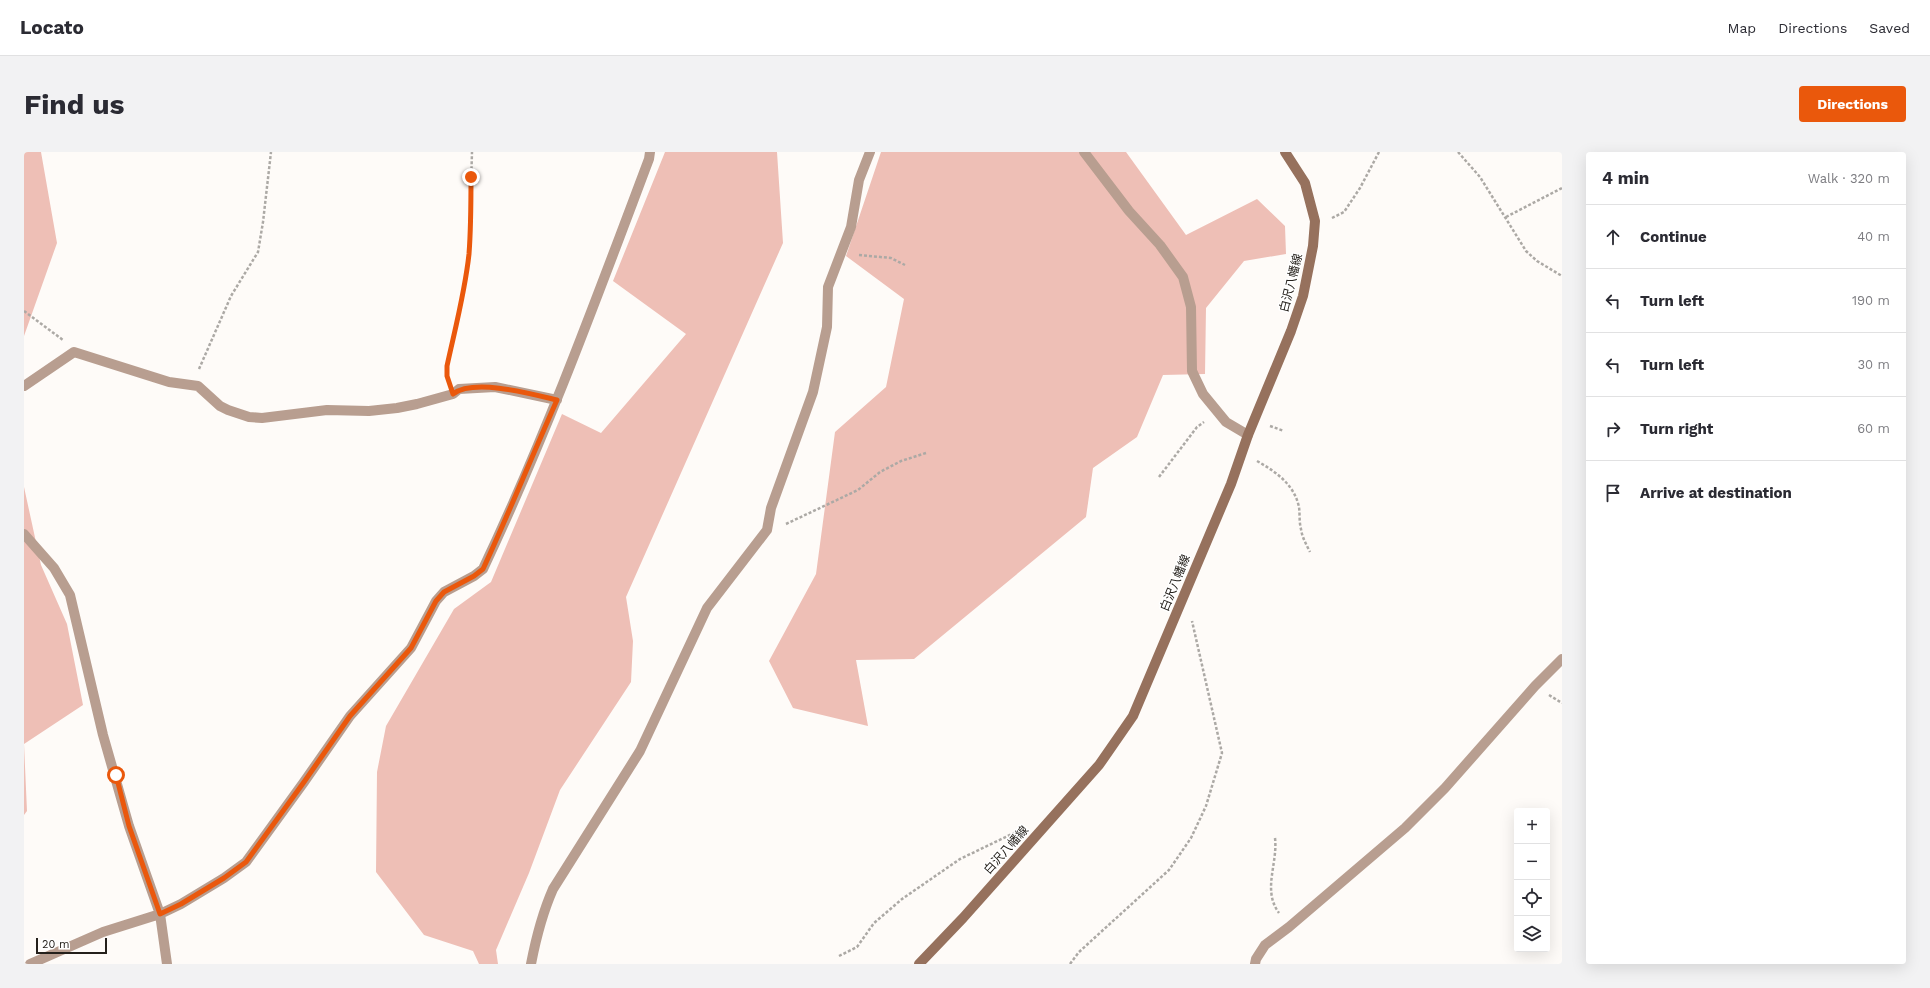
<!DOCTYPE html>
<meta charset="utf-8">
<style>
:root{--surface:#fff;--page:#f2f2f3;--text:#2b2b33;--muted:#7c7c81;--line:#e1e1e2;--accent:#ea580c}
body{margin:0;font-family:"Work Sans","Noto Sans JP",sans-serif;background:var(--page);color:var(--text)}
.controls{position:absolute;right:12px;bottom:12px;display:grid;overflow:hidden;border-radius:4px;box-shadow:0 4px 16px #0002}
.controls button{width:36px;height:36px;display:grid;place-items:center;padding:0;border:0;border-bottom:1px solid var(--line);background:var(--surface);color:var(--text);font:20px sans-serif}
.scale{position:absolute;left:12px;bottom:10px;width:71px;box-sizing:border-box;padding-left:4px;border:2px solid #24201b;border-top:0;font-size:11px;line-height:14px;white-space:nowrap;color:#24201b;-webkit-text-stroke:3px #fff;paint-order:stroke}
.stop{position:absolute;width:12px;height:12px;margin:-9px;border:3px solid #ea580c;border-radius:50%;background:#fff}
.stop.end{background:#ea580c;border-color:#fff;box-shadow:0 1px 4px #0008}
.list{margin:0;padding:0;list-style:none}
h2{display:flex;justify-content:space-between;align-items:center;height:52px;margin:0;padding:0 16px;font-size:17px}
h2 small{font-size:13px;font-weight:400;color:var(--muted)}
.list li{display:grid;grid-template-columns:26px 1fr auto;gap:12px;align-items:center;box-sizing:border-box;height:64px;padding:0 16px;border-top:1px solid var(--line)}
.list b{display:block;font-size:15px;white-space:nowrap}
.list em{font-size:13px;font-style:normal;color:var(--muted)}
.icon{flex:none;width:22px;height:22px;fill:none;stroke:currentColor;stroke-width:2;stroke-linecap:round;stroke-linejoin:round}
.map{position:relative;flex:none;width:1538px;height:812px;overflow:hidden;border-radius:4px}
header{display:flex;align-items:center;gap:24px;box-sizing:border-box;height:56px;padding:0 20px;background:var(--surface);border-bottom:1px solid var(--line)}
header strong{font-size:19px}
nav{display:flex;gap:22px;margin-inline-start:auto;font-size:14px}
.intro{display:flex;align-items:center;justify-content:space-between;box-sizing:border-box;height:96px;padding:0 24px}
h1{margin:0;font-size:28px}
.button{padding:10px 18px;border-radius:4px;background:var(--accent);color:#fff;font-size:14px;font-weight:700}
main{display:flex;gap:24px;padding:0 24px}
aside{flex:1;background:var(--surface);border-radius:4px;box-shadow:0 4px 16px #0002}
.map>svg:first-child{display:block}
.green{fill:#eebfb6}
.lines{fill:none;stroke-linecap:round;stroke-linejoin:round}
.path{stroke:#aca9a5;stroke-width:2.5;stroke-dasharray:3 2;stroke-linecap:butt}
.street{stroke:#b89e90;stroke-width:10}
.secondary{stroke:#96715d;stroke-width:10}
.route{stroke:#ea580c;stroke-width:5}
.labels{text-anchor:middle;stroke-width:3;stroke-linejoin:round;paint-order:stroke}
.street-label{font-size:12px;fill:#24201b;stroke:#fff}
</style>
<header>
<strong>Locato</strong>
<nav><a>Map</a><a>Directions</a><a>Saved</a></nav>
</header>
<div class="intro"><h1>Find us</h1><a class="button">Directions</a></div>
<main>
<div class="map">
<svg width="1538" height="812" viewBox="0 0 1538 812">
<rect width="100%" height="100%" fill="#fefbf8"/>
<path class="green" d="M0,0H17L33,91L0,184Z
M641,0H753L759,91L602,445L609,489L607,530L536,638L505,721L472,798L474,812H455L449,799L400,783L352,720L353,620L362,574L430,457L467,430L538,262L577,281L662,182L589,129Z
M857,0H1102L1162,83L1233,47L1261,74L1262,102L1220,109L1182,156L1181,222L1139,223L1113,285L1069,316L1062,365L890,507L832,508L844,574L769,556L745,509L792,422L811,280L862,235L880,147L822,104Z
M0,335L17,413L43,472L59,553L0,592L3,659L0,663Z"/>
<g class="lines">
<path class="path" d="M1434,0L1456,25L1502,99L1513,109L1538,124
M1482,65L1538,36
M1308,66L1320,60L1336,36L1355,0
M835,103L867,106L881,113
M0,159L39,188
M175,217L207,144L234,100L239,70L247,0
M423,225V213L440,138L445,103L448,0
M1246,274L1260,279
M1233,309C1252,320 1270,332 1275,355C1276,362 1275,370 1277,377C1278,385 1282,392 1286,400
M1135,325L1173,275L1180,270
M762,372L834,338L856,320L877,309L902,301
M1525,543L1538,551
M1251,686C1254,712 1238,738 1255,761
M815,804L833,795L850,771L878,747L936,707L990,681
M1046,812L1055,800L1145,718L1167,686L1182,654L1198,601L1168,469"/>
<path class="street" d="M1060,0L1105,59L1136,93L1159,125L1167,155L1168,219L1179,242L1202,270L1224,283
M0,234L50,200L145,230L174,234L196,254L204,258L225,265L238,266L303,258L345,259L373,256L393,252L429,242L435,237L471,235L533,248
M0,382L30,416L46,443L79,583L105,674L136,762L143,812
M6,812L79,780L136,762L157,752L200,726L222,710L280,630L326,564L387,496L412,449L420,440L450,424L459,417C522,284 573,145 625,7L626,0
M507,812C512,786 518,762 529,737L616,599L683,456L743,378L747,356L789,240L803,175L804,135L827,75L835,28L846,0
M1231,812L1232,807L1241,793L1265,775L1381,676L1421,636L1511,534L1538,507"/>
<path class="secondary" d="M895,812L939,766L1075,613L1109,564L1207,332L1224,283L1267,179L1279,144L1289,94L1291,69L1281,31L1261,0"/>
</g>
<g class="lines">
<path class="route" d="M92,623L105,674L136,762L157,752L200,726L222,710L280,630L326,564L387,496L412,449L420,440L450,424L459,417C485,361 508,304 533,248C508,242 450,226 429,242L423,224V214C431,177 441,140 445,102C447,76 447,51 447,25"/>
</g>
<g class="labels">
<g class="street-label">
<text transform="translate(1267 131) rotate(-76)" y="4">白沢八幡線</text>
<text transform="translate(1151 431) rotate(-68)" y="4">白沢八幡線</text>
<text transform="translate(982 698) rotate(-48)" y="4">白沢八幡線</text>
</g>
</g>
</svg>
<div class="controls">
<button>+</button>
<button>−</button>
<button><svg class="icon" aria-label="locate" viewBox="0 0 24 24"><circle cx="12" cy="12" r="6"/><path d="M12 2v4M12 18v4M2 12h4M18 12h4"/></svg></button>
<button><svg class="icon" aria-label="layers" viewBox="0 0 24 24"><path d="M12 4l9 5-9 5-9-5zM3 14l9 5 9-5"/></svg></button>
</div>
<div class="scale">20 m</div>
<div class="stop" style="left:92px;top:623px"></div>
<div class="stop end" style="left:447px;top:25px"></div>
</div>
<aside>
<h2>4 min<small>Walk · 320 m</small></h2>
<ul class="list">
<li><svg class="icon" aria-label="ahead" viewBox="0 0 24 24"><path d="M12 20V5M6 11l6-6 6 6"/></svg><div><b>Continue</b></div><em>40 m</em></li>
<li><svg class="icon" aria-label="left" viewBox="0 0 24 24"><path d="M17 20v-9H6M10 6l-5 5 5 5"/></svg><div><b>Turn left</b></div><em>190 m</em></li>
<li><svg class="icon" aria-label="left" viewBox="0 0 24 24"><path d="M17 20v-9H6M10 6l-5 5 5 5"/></svg><div><b>Turn left</b></div><em>30 m</em></li>
<li><svg class="icon" aria-label="right" viewBox="0 0 24 24"><path d="M7 20v-9h11M14 6l5 5-5 5"/></svg><div><b>Turn right</b></div><em>60 m</em></li>
<li><svg class="icon" aria-label="arrive" viewBox="0 0 24 24"><path d="M6 21V4h12l-3 4 3 4H6"/></svg><div><b>Arrive at destination</b></div></li>
</ul>
</aside>
</main>
